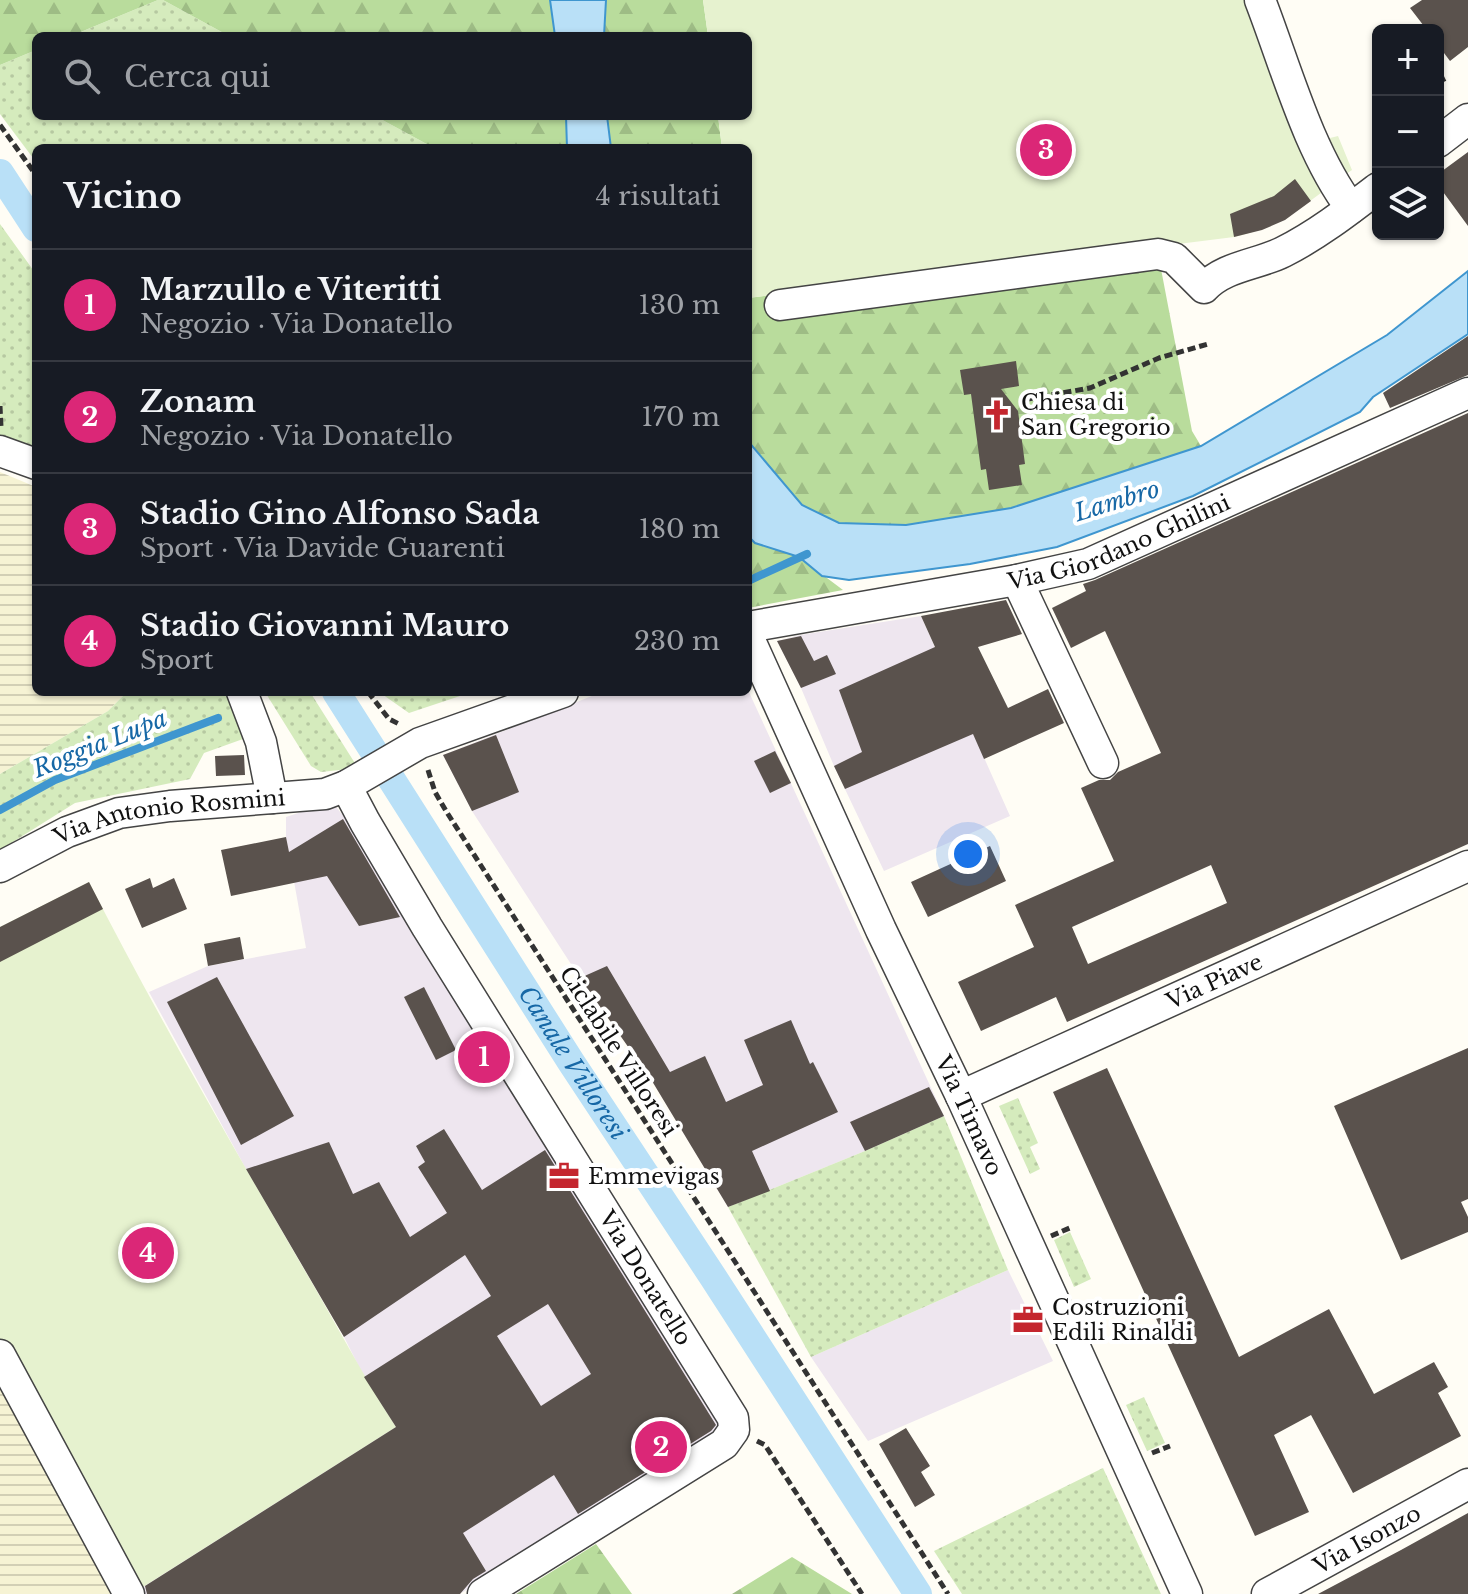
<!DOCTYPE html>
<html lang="it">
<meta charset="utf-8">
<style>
:root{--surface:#171b24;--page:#20242c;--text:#f1f3f6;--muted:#9ea1a6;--line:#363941;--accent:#db2777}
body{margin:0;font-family:"Libre Baskerville",serif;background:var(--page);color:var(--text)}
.controls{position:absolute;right:24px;top:24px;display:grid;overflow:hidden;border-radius:12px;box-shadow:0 2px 6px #0004}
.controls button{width:72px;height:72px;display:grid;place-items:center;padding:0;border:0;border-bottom:2px solid var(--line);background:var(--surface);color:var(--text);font:40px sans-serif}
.you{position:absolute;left:968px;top:854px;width:28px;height:28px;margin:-20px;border:6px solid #fff;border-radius:50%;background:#1a73e8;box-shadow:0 0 0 12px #1a73e833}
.badge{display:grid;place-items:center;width:52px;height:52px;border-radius:50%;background:var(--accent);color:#fff;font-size:26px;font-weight:700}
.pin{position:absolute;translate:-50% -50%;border:4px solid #fff;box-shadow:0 2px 8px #0006}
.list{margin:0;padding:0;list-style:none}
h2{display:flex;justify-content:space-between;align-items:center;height:104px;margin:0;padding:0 32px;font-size:34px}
h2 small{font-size:26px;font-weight:400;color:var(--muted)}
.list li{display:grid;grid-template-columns:52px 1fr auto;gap:24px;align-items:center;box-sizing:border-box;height:112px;padding:0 32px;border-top:2px solid var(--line)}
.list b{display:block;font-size:30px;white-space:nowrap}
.list p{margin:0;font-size:26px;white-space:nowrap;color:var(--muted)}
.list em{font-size:26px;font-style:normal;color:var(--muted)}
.icon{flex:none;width:44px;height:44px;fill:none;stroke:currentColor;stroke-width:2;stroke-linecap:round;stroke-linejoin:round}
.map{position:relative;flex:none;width:1468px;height:1594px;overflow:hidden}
.search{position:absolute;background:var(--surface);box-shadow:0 2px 6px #0004;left:32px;top:32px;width:720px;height:88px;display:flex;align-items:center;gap:20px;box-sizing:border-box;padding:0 28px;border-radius:12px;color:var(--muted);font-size:30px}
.panel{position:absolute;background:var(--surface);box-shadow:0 2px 6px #0004;left:32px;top:144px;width:720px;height:552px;border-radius:12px}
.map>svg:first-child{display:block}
.industrial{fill:#eee6ef}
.farmland{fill:url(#farmland-rules)}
.grass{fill:url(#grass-dots)}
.forest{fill:url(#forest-firs)}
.pitch{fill:#e6f2cf}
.water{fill:#b9e0f7;stroke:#3f96cf;stroke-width:2}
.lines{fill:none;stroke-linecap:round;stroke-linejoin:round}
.stream{stroke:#3f96cf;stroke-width:8}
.canal{stroke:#b9e0f7;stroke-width:28}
.building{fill:#5a524d;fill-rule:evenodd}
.minor-casing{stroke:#444;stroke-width:33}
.path{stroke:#333;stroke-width:5;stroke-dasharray:8 4;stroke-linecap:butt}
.minor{stroke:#fff;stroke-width:30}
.labels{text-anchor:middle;stroke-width:8;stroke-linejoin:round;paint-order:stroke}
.poi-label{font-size:22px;fill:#111;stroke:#fff;text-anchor:start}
.street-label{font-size:22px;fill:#111;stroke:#fff}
.water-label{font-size:24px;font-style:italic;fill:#1768a6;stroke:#fff}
</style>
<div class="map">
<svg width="1468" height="1594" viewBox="0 0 1468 1594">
<defs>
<pattern id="farmland-rules" width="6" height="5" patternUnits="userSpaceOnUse" patternTransform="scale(2)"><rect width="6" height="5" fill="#f6f3d4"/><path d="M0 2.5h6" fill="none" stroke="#d2cfb5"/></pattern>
<pattern id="grass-dots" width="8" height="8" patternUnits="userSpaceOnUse" patternTransform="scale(2)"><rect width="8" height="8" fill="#d5ebbd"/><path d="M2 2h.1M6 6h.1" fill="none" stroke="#b6c8a1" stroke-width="1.8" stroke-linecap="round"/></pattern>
<pattern id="forest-firs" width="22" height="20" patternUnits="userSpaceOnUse" patternTransform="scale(2)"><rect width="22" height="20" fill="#b9dc9c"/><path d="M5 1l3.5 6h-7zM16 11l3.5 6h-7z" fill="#9ebc85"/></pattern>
</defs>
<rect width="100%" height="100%" fill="#fffdf5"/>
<path class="industrial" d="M921,616L1010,816L884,871L834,766L801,688L777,641L800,635Z
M748,690L944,1116L865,1151L728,1207L652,1081L580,978L472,811L443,755L602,692Z
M332,802L345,818L402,916L614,1256L632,1279L724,1427L460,1594H136L135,1592L395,1427L364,1377L344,1337L246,1169L149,992L208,966L306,948L286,837V817Z
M1008,1270L1053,1361L868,1441L811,1357Z"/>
<path class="farmland" d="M0,472L36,487V692H127L108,711L0,774Z
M0,1383L114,1594H0Z"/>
<path class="grass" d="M158,0H163L229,36H71Z
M36,50V116H375L434,148H36V162L0,114V65Z
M0,224L36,274V453L0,444Z
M127,692H228L243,739L204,753L190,779L75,803L0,850V774L108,711Z
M265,692H310L358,768L321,772L311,766Z
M379,692H472L409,713Z
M1018,1098L1038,1143L1030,1147L1040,1169L1030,1174L999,1106Z
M944,1116L1008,1270L811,1357L728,1207L865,1151Z
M1070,1232L1091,1279L1074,1287L1054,1240Z
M1144,1397L1165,1443L1147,1451L1126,1405Z
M1103,1468L1161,1594H962L934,1551Z"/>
<path class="forest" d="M0,0H158L71,36H36V50L0,65Z
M163,0H550L555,36H229Z
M606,0H703L708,36H604Z
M375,116H566L567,148H434Z
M607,116H718L722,148H611Z
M1157,248L1192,431L1201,446L1011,508L906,525L839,523L802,505L748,441V298Z
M748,536L755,543L799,557L843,590L748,608Z
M596,1544L632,1594H516Z
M792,1557L852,1594H732Z"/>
<path class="pitch" d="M703,0H1277L1322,140L1338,136L1352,170C1307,201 1290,224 1234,237L748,298V148H722L718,116H748V36H708Z
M89,882C155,1011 228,1138 301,1264C333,1318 362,1374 396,1427L135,1592L0,1346V927Z"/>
<path class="water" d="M550,0H606L604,36H555Z
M566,116H607L611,148H567Z
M1468,271V334L1373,397L1360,412L1193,496L1057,547L970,564L849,580L822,576L799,557L755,543L748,536V441L802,505L839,523L906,525L1011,508L1201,446L1387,335Z"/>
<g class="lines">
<path class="stream" d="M748,581L807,554
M0,810L55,780L218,718"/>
<g class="canal">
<path d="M0,173L36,228"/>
<path id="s1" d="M336,692L571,1062L713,1277L918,1594"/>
</g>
</g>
<path class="building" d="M1422,0H1468V47L1450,61L1438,45V30H1427L1410,8Z
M1468,152V226L1438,185V174Z
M1295,179L1311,201L1285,220L1262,230L1234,237L1230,214L1274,196Z
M1468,336V375L1390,408L1383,393Z
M1016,361L1019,386L1001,389L1018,411L1025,464L1019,465L1022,485L989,490L986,469L981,470L971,394L964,395L960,370Z
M1468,413V844L1067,1022L1056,997L981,1031L958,982L1034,947L1015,905L1114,861L1081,788L1099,780H1110L1118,772L1161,753L1105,631L1071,648L1052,608L1086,591L1083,584L1095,580ZM1211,865L1227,903L1088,964L1072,927Z
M1006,600L1022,634L978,647L1008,708L1048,689L1064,723L984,759L973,734L845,789L834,766L862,752L839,690L935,647L921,616Z
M801,636L814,661L827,655L836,674L801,688L777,641Z
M496,735L519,792L472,811L443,755Z
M775,751L791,783L770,793L754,761Z
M244,755L245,775L216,776L215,756Z
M343,819L400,917L359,926L327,876L231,896L221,850L286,837L289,852Z
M990,846L1006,881L928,917L911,882Z
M150,878L153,888L174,878L187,909L142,928L125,889Z
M89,882L103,909L0,962V927Z
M240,937L244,959L208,966L204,944Z
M607,966L670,1072L705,1056L726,1102L763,1085L744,1040L791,1020L810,1064L813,1062L838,1112L752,1151L770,1191L728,1207L652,1081L580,978Z
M217,977L294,1116L241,1145L167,1002Z
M424,987L456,1050L436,1060L404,997Z
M1468,1048V1199L1461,1202L1468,1217V1232L1401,1260L1334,1106Z
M1107,1068L1239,1357L1329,1309L1374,1394L1434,1362L1448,1387L1438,1393L1461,1436L1353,1493L1311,1415L1274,1435L1309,1512L1255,1536L1053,1092Z
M929,1087L944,1116L865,1151L850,1122Z
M444,1129L482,1190L545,1150L716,1425L711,1431L578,1514L554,1475L463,1533L486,1571L473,1579L460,1594H147L145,1586L396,1427L364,1377L491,1296L465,1255L344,1337L246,1169L329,1142L353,1194L379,1182L410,1237L447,1213L418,1167L425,1162L416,1146ZM548,1304L591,1374L541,1406L497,1336Z
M906,1428L930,1466L921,1472L935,1495L915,1507L879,1444Z
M1468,1513V1594H1318L1401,1550Z"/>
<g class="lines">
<g class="minor-casing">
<g id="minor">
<path d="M1260,0C1286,67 1308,151 1351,208"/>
<path d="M1438,142L1468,119"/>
<path d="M780,305L1158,254L1174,258L1204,288C1224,266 1257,265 1283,252C1317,235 1348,211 1378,188"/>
<path d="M0,451L36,464"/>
<path d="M1017,580L1103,763"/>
<path id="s2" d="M748,627L1017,580L1088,564L1468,393"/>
<path id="s3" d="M748,636L881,930L961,1096L1187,1594"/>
<path d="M242,692L261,742L272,798"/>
<path id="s4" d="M346,786L365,822L427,927L733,1418L734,1430L724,1444L483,1594"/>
<path id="s5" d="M0,867L67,832L119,813L170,806L325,794L346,786L420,743L563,692"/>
<path id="s6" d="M961,1096L1468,866"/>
<path d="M0,1355L129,1594"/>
<path id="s7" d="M1267,1594L1468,1484"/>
</g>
</g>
<path class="path" d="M1438,82L1446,78
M0,125L36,175
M1028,399L1090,388L1159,358L1208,344
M0,406L1,427
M368,692L389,719L399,724
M428,770L435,792L446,811L948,1594
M1051,1236L1072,1227
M757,1441L765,1445L862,1594
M1152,1453L1170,1446"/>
<use href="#minor" class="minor"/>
</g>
<defs>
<g id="church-bare" transform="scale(2.4)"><path d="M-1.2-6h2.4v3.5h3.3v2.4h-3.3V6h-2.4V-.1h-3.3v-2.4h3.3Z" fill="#c4262e" stroke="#fff" stroke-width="2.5" paint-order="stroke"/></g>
<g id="office-bare" transform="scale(2.4)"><path d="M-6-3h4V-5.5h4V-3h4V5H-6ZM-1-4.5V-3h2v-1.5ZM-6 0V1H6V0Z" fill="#c4262e" stroke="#fff" stroke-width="2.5" paint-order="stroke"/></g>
</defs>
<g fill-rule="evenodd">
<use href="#church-bare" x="997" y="415"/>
<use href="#office-bare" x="564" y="1176"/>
<use href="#office-bare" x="1028" y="1320"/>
</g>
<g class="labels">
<g class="poi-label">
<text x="1021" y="410">Chiesa di<tspan x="1021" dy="25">San Gregorio</tspan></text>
<text x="588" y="1184">Emmevigas</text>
<text x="1052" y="1315">Costruzioni<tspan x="1052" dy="25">Edili Rinaldi</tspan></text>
</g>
<g class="street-label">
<text dy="8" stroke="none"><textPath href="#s2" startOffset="382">Via Giordano Ghilini</textPath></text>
<text dy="8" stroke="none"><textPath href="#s5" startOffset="180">Via Antonio Rosmini</textPath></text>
<text dy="8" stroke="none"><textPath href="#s6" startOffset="278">Via Piave</textPath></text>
<text transform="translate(619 1051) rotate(57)" y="8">Ciclabile Villoresi</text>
<text dy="8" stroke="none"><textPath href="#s3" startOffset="528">Via Timavo</textPath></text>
<text dy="8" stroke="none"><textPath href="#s4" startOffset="576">Via Donatello</textPath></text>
<text dy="8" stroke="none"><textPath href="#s7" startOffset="114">Via Isonzo</textPath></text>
</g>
<g class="water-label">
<text transform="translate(1117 501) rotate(-17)" y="8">Lambro</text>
<text transform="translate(100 744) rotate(-22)" y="8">Roggia Lupa</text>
<text dy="8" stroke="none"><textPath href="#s1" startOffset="440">Canale Villoresi</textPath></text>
</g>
</g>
</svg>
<div class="controls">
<button>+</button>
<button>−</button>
<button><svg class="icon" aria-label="layers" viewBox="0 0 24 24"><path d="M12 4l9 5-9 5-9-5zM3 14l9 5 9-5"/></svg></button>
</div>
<div class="you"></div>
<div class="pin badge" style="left:484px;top:1057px">1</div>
<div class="pin badge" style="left:661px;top:1447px">2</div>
<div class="pin badge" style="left:1046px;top:150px">3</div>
<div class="pin badge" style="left:148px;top:1253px">4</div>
<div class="search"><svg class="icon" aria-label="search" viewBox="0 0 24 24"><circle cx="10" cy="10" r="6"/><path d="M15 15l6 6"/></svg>Cerca qui</div>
<section class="panel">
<h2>Vicino<small>4 risultati</small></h2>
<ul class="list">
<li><span class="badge">1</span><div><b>Marzullo e Viteritti</b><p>Negozio · Via Donatello</p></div><em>130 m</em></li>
<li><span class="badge">2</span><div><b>Zonam</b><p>Negozio · Via Donatello</p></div><em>170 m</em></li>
<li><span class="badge">3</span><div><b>Stadio Gino Alfonso Sada</b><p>Sport · Via Davide Guarenti</p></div><em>180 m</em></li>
<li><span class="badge">4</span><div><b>Stadio Giovanni Mauro</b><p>Sport</p></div><em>230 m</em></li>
</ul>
</section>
</div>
